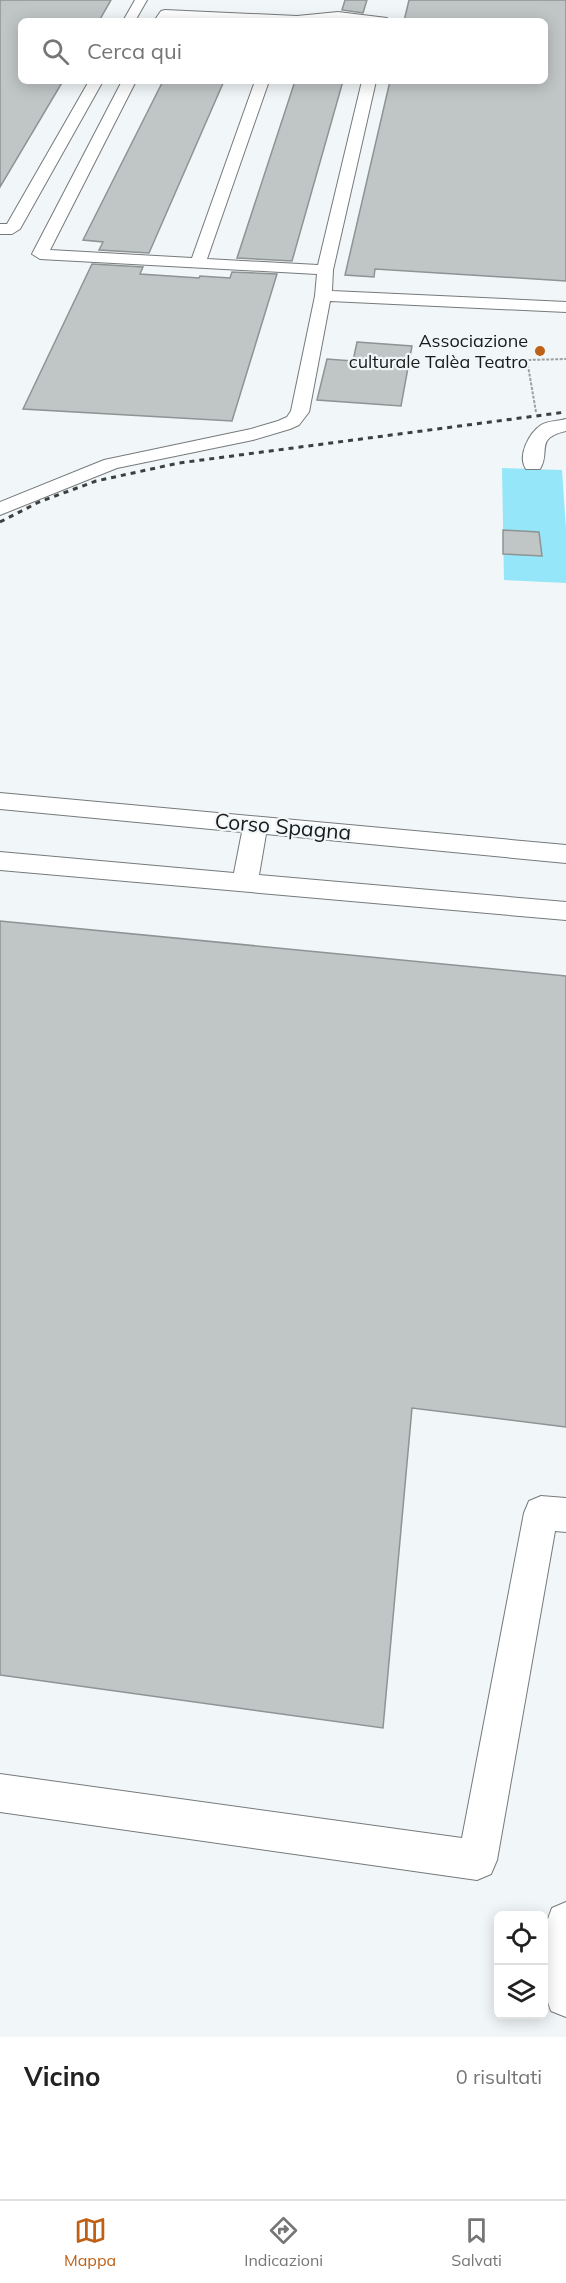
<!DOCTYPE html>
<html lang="it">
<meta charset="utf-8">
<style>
:root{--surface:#fff;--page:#f6f6f6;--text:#222;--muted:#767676;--line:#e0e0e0;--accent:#be6016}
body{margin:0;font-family:Mulish,sans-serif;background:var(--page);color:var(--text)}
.controls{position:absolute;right:18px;bottom:18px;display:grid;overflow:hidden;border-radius:9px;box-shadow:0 3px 15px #0003}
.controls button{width:54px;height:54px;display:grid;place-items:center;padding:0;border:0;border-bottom:2px solid var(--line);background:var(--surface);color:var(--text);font:30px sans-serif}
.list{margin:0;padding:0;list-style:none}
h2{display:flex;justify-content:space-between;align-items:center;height:78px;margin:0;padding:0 24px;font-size:26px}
h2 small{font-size:20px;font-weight:400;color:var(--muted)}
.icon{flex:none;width:33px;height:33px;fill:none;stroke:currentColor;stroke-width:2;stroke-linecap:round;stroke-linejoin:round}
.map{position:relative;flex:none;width:566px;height:2037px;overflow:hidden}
.search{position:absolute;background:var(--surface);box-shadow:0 3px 15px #0003;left:18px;right:18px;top:18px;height:66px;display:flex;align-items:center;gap:15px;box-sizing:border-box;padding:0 21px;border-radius:9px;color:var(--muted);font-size:22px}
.sheet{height:162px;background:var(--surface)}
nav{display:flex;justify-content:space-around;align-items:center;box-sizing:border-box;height:84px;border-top:2px solid var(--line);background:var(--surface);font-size:16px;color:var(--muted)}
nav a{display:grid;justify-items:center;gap:3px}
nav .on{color:var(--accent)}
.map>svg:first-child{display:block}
.green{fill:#95e6f8}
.building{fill:#c0c5c6;stroke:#8e9394;stroke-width:1.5}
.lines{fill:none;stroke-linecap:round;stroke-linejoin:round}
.minor-casing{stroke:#757a7b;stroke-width:2}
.path{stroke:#9da0a2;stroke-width:2;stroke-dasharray:3 1.5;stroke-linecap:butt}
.minor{fill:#fff;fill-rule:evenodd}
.rail{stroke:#3d4040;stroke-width:3;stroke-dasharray:5 5;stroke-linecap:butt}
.poi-dot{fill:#be6016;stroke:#f1f6f8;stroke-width:2}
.labels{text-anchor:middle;stroke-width:4.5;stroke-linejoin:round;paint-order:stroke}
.far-poi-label{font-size:18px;fill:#191b1b;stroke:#f1f6f8;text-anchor:end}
.street-label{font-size:21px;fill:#191b1b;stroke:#f1f6f8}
</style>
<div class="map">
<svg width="566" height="2037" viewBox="0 0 566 2037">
<rect width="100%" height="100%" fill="#f1f6f8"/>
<path class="green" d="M502,468L562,470L566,529V583L504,580Z"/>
<path class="building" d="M0,0H111L99,21H21V81H63L0,187Z
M345,0H367L363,13L342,10Z
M409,0H566V281L375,269L374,277L345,275L390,81H545V21H404Z
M163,81H224L149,253L99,250L103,242L83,240Z
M295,81H343L292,261L237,258Z
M92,264L143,267L140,274L199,278L200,276L230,278L232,272L277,274L232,421L23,409Z
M357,342L412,346L401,406L317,400L327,359L353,361Z
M503,530L539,532L542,556L503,554Z
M0,921L566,976V1427L412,1408L383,1728L0,1675Z"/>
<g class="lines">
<g class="minor-casing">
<path id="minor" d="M135,0H147L135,21H123Z
M165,10L297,16L338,12L387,18L389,21L338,19L237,21L168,18L166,21H154L161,11Z
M89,81H103L20,229L12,234H0V224H7Z
M122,81H136L50,250L192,258L255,81H269L207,259L318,265L362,81H376L333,270L332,291L566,302V312L330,301L309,412L299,425L290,429L253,440L117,468L0,515V502L104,460L251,429L278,421L287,417L291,411L315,296L317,274L40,259L32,254Z
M566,419V431C534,438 551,452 540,469H526C517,456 529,433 541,425C547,421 559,421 566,419Z
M0,793L566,845V863L266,834L259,875L566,902V920L0,870V852L234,873L242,832L0,809Z
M541,1496L566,1498V1532L555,1531L497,1860L491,1874L477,1880L0,1812V1774L462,1838L524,1513L529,1501Z
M566,1902V2017L551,2011C539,1980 539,1938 552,1908Z"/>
</g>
<path class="path" d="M536,412L527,360L566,359"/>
<use href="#minor" class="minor"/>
<path class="rail" d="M0,522L39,502L96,481L179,463L566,412"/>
</g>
<circle class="poi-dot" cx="540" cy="351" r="6"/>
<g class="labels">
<g class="far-poi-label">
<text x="528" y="347">Associazione<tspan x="528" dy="21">culturale Talèa Teatro</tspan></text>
</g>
<g class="street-label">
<text transform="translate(283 827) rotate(5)" y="7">Corso Spagna</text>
</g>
</g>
</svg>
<div class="controls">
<button><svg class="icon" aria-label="locate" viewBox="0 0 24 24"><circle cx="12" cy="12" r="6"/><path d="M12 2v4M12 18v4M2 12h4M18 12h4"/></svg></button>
<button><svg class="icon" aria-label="layers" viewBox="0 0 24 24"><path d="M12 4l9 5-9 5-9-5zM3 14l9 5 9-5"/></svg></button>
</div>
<div class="search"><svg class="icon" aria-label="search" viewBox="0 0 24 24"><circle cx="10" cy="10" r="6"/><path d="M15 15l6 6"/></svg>Cerca qui</div>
</div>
<section class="sheet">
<h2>Vicino<small>0 risultati</small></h2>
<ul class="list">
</ul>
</section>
<nav>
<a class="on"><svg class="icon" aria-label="map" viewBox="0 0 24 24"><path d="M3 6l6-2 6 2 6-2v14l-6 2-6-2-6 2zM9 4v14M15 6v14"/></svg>Mappa</a>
<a><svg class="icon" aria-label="directions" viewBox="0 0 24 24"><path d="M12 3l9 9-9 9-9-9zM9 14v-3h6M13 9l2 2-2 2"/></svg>Indicazioni</a>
<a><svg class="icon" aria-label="saved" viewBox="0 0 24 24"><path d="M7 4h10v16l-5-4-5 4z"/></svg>Salvati</a>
</nav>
